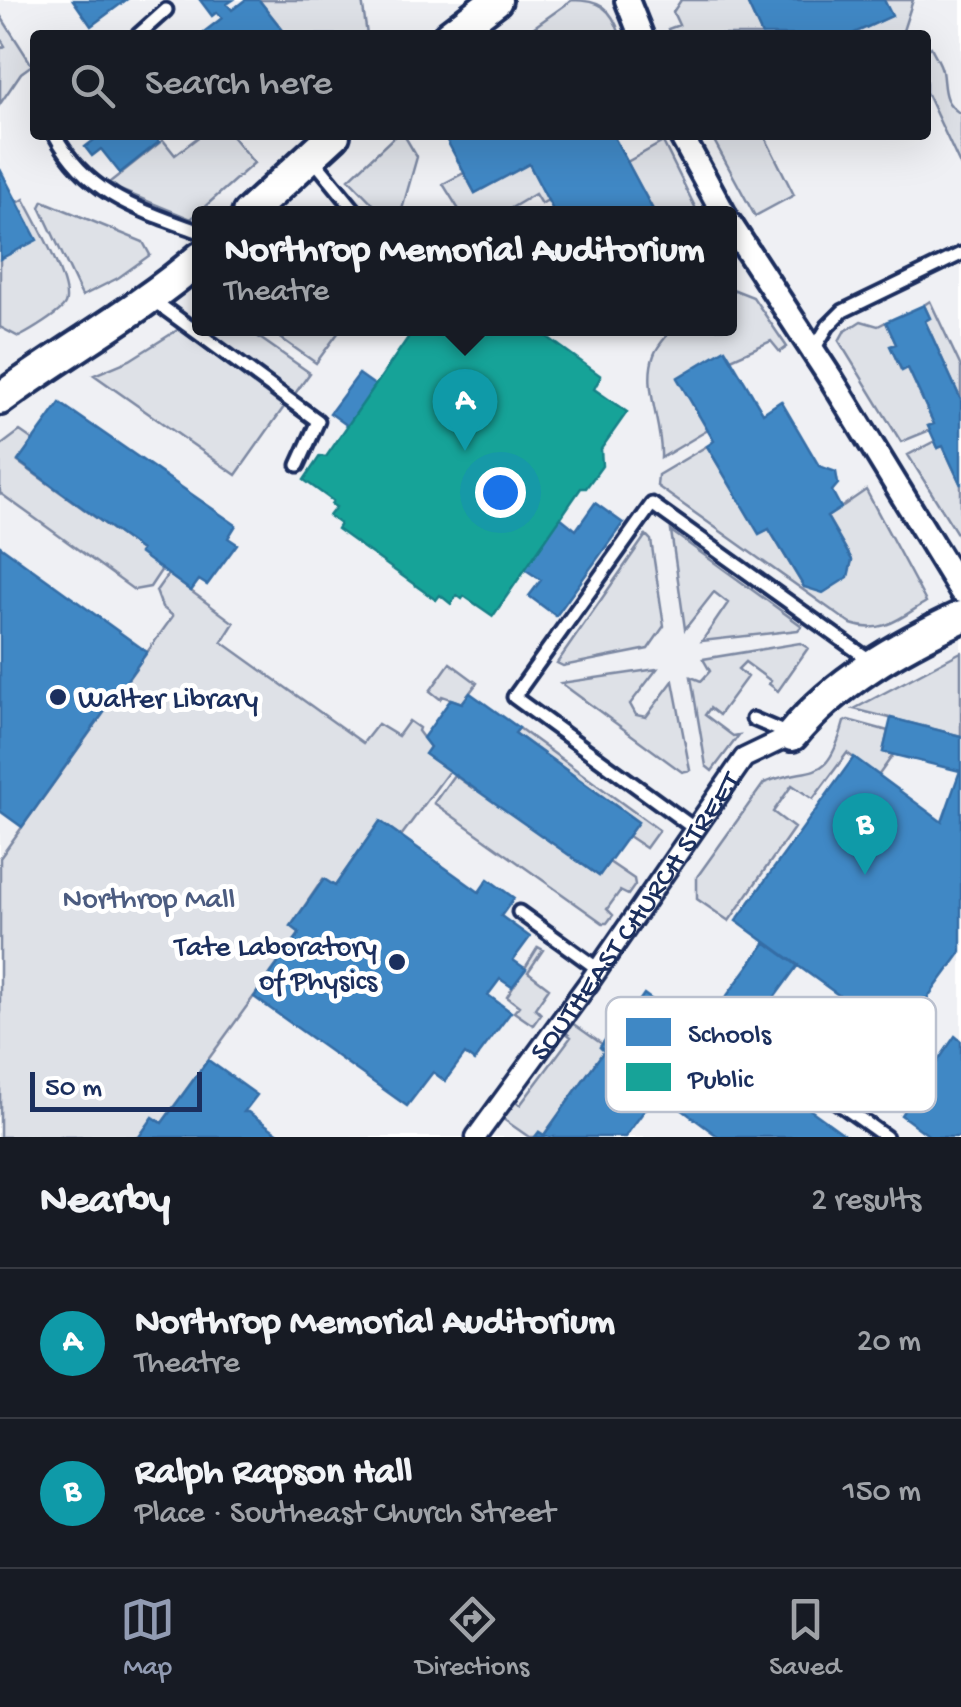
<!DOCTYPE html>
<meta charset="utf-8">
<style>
:root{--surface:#171b24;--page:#20242c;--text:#f1f3f6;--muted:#9ea1a6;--line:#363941;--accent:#919bb2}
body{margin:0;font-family:"Gochi Hand",sans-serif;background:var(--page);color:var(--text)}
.scale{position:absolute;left:30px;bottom:25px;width:172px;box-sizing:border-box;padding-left:10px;border:5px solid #1b2f5e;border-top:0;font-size:28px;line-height:35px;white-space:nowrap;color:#1b2f5e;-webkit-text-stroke:8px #fff;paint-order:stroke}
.you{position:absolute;left:500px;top:492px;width:35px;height:35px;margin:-25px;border:8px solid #fff;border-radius:50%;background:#1a73e8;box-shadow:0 0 0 15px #1a73e833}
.badge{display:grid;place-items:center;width:65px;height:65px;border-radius:50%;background:var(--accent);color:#fff;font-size:32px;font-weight:700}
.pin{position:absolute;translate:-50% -82px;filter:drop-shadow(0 2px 5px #0008)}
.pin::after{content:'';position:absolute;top:52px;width:35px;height:30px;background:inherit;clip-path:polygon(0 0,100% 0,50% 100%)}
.popup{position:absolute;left:192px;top:206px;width:545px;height:130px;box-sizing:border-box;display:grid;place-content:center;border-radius:10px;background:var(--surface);filter:drop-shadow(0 2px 8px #0005);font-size:32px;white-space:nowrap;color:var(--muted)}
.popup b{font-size:38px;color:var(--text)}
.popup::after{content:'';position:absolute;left:50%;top:100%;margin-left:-20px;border:20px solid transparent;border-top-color:var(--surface)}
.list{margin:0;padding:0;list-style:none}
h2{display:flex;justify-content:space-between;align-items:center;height:130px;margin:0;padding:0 40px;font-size:42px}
h2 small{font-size:32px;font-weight:400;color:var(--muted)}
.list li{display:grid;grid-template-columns:65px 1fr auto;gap:30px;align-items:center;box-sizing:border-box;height:150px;padding:0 40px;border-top:2px solid var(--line)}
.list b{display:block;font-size:38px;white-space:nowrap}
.list p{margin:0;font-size:32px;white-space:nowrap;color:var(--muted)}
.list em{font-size:32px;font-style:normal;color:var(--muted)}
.icon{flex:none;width:55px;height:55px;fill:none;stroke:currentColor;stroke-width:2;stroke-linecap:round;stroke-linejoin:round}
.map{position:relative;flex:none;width:961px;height:1137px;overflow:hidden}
.search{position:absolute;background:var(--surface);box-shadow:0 10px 40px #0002;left:30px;right:30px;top:30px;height:110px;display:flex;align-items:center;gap:25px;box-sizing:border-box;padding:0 35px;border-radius:10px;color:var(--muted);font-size:38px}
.sheet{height:430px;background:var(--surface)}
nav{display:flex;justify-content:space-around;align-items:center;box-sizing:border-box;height:140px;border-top:2px solid var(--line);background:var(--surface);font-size:28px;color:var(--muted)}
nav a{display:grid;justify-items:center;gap:5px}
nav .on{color:var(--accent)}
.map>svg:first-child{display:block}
.built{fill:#eff0f4;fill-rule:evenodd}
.green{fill:#dee1e7;stroke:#7c88a2;stroke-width:2.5}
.schools{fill:#3f88c5;stroke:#346da6;stroke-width:2.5}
.public{fill:#17a398;stroke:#188087;stroke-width:2.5}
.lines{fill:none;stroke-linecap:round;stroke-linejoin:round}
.service-casing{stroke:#1b2f5e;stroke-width:19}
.pedestrian-casing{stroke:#1b2f5e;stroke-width:25}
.minor-casing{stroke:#1b2f5e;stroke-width:30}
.tertiary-casing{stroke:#1b2f5e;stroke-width:38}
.service{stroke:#fff;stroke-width:11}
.pedestrian{stroke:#fff;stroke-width:18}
.minor{stroke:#fff;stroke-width:22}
.tertiary{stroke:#fff;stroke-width:30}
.poi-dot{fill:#1b2f5e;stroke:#fff;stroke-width:4}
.labels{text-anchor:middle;stroke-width:10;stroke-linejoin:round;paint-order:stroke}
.poi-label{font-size:30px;fill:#1b2f5e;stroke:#fff;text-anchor:start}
.park-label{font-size:30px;fill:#4c5c80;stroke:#fff}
.street-label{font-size:30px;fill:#1b2f5e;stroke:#fff}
.key{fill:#fff;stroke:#bbc1cf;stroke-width:2.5}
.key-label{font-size:28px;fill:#1b2f5e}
</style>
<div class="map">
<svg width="961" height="1137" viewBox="0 0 961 1137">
<rect width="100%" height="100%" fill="#fff"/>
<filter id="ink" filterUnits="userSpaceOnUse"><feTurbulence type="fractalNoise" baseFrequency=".01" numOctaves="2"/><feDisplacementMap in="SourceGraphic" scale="20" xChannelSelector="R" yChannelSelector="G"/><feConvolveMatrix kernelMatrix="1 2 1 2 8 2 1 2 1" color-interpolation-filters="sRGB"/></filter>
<g filter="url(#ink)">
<path class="built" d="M0,0H961V1137H0ZM35,35H926V135H35ZM200,214H730V328H200Z"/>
<path class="green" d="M259,0H362L367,35H283L285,33Z
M572,0C599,0 612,8 620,35H523Z
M681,0H746L762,35H670L668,29L679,25L673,12Z
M884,0H913L902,34L850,35L891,16Z
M0,15L32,65L21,73L0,104V49L5,46L0,38Z
M931,47C934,54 941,63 942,71C945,89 941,101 961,114V167L926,92V50Z
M201,135H231L254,163L191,219L120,190L110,182L163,140L175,155Z
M396,135H404L417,157L401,213H382L349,179Z
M711,135H764L794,195L755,216Z
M663,142L698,213H655L627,162Z
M529,164L548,200L541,204L535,194L508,210L509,213H461L443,184L464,173L475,193Z
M24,199C34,218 73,286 65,304C61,313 29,332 19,337L0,327V259L16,204Z
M43,201L143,242L150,255L118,278L82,296L40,207Z
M730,288L753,297L787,347L780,352L771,341L731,359L708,430L661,458C663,425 642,387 654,355C657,346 667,336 672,329L730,328Z
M930,301L961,367V400L925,321L930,318L924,305Z
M861,321L878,326L886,322L896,344L891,347L901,370L908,368L934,424L928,426L930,430L901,442L839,341L844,332Z
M179,329L284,407L236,475L94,375L130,360Z
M202,329H247L310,373L294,395Z
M268,329H341L316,363Z
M20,431L33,440L18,462L141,550L162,569L150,587L134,590L0,493V446Z
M935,441L938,448L943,446L961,485V540L908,455Z
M707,446L759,533L769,529L804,587L847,577L852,560L827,517L866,490L926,602C900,618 883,635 851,624L657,486L658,475Z
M671,531L802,626L798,630L702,641L728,603L714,592L685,629Z
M646,535L651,540L664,626L648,649L563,666L557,663Z
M168,574L234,623L222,642L363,743L378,724L398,736L409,721L419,728L418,731L430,747L426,754L449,771L401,836L380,822L335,886L323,879L291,926L300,933L162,1123L153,1118L139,1137H0V858L173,616L162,607L156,591Z
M800,643L808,648L778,691L769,684L771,681L745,662L738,669L747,677L719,715L710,708L705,715L733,736L739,735L712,771L706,766L691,677L701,681L710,671L703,659Z
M961,652V736L854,709Z
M450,663L477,683L462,703L442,696L440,699L430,691Z
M657,669L630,704L636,715L646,717L673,681L690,770L682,772L561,683Z
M848,720L888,731L883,752L893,755L878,776L847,753L813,799L792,785L773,812L794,828L729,921L697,899V877L764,783C814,763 826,787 844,722Z
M519,728L659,830L646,848L628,836L638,822L515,733Z
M454,775L474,789L476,787L599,876L609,862L634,879L635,885L628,895L620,891L607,909L613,915L607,923H603L434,803Z
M538,947L543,950L528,972L549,988L535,1008L541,1014L533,1025L514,1012L519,1006L507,997Z
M572,1023L602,1044L600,1047L604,1051L544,1135L539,1132L535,1137H529L503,1119L514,1101L520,1105L571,1037L564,1031Z"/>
<path class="schools" d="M73,0H126L91,26Z
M200,0H233L227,4L232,10L245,0H259L285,33L200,35L222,18L217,12L212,16Z
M746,0H884L892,16L850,35H762Z
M90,135H154L159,142L120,173L101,149L92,156L85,147L94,140Z
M444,135H613L655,214H555L529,164L475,193Z
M0,169L37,240L0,259Z
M924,305L930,318L925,321L961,400V485L943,446L938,448L928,426L934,424L908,368L902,371L890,346L896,344L886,322Z
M725,349L763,413L781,401L819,466L836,472L838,484L832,491L841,508L827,517L852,560L848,577L823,593L804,587L769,529L759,534L707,446L714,441L677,378Z
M359,374L376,386L348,426L330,413Z
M60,403L236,525L228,538L237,544L207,585L199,580L191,591L139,553L141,550L18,461Z
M595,503L623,523L556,616L529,596L541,580L523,568L560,517L576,530Z
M0,546L147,652L22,827L0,811Z
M470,693L519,728L515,733L638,822L599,876L425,754L430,747L423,738L451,699L462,703Z
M891,718L961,736V952L898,1038L736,921L854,757L942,822L960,771L883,752Z
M380,821L479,892L488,879L514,898L501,916L530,937L513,960L526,969L512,987L500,979L488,995L511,1012L505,1020L474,1061L465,1054L445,1081L433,1072L407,1106L254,997L300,933L291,926L324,879L335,886Z
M766,942L798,965L733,1054L848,1137H719L658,1092L625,1137H535L539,1132L544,1135L604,1051L600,1047L623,1014L628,1017L644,994L699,1034Z
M955,1036L961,1041V1137H931L901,1115Z
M882,1052L896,1062L880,1082L867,1072Z
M208,1060L257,1095L244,1112H248L283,1137H139L153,1117L162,1123Z"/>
<path class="public" d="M418,328H535L601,376L594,389L627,412L601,449L602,466L586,488H581L493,616L464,596L462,599L457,595L451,604L440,595L436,600L337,529L340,524L329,516L336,507L331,504L333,501L304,480L320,456L326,457L412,332Z"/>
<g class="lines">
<g class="service-casing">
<path id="service" d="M138,35L166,10
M55,135C87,195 140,210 200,232
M313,159L358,214
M150,298L318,421L298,465
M813,351L828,326L843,311L961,254
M753,719L788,734
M695,829L514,697L652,504L871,661
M519,912L598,969
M817,1088L886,1137"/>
</g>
<g class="pedestrian-casing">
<g id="pedestrian">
<path id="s1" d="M476,1137L590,981L744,758L792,735"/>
</g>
</g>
<g class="minor-casing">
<path id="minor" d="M627,0L641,35
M681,135L724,214
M730,224L832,380L961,591"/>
</g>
<g class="tertiary-casing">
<path id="tertiary" d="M450,35L496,0
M248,214L334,135
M0,399C65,351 139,311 200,258
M792,735C837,681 899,646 961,617"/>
</g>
<use href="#service" class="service"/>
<use href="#pedestrian" class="pedestrian"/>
<use href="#minor" class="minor"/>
<use href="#tertiary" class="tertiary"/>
</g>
</g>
<g class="poi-dot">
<circle cx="58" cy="697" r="10"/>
<circle cx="397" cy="962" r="10"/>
</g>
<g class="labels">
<g class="poi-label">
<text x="78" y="707">Walter Library</text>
<text x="377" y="955" text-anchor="end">Tate Laboratory<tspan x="377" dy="34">of Physics</tspan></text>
</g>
<g class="park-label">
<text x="149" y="907">Northrop Mall</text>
</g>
<g class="street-label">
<text dy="10" stroke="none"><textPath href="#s1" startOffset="272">SOUTHEAST CHURCH STREET</textPath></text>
</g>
</g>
<rect x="606" y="997" width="330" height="115" rx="15" class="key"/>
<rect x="626" y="1018" width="45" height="28" fill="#3f88c5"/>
<rect x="626" y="1063" width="45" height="28" fill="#17a398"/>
<g class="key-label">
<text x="688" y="1042">Schools</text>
<text x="688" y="1087">Public</text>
</g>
</svg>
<div class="scale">50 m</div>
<div class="you"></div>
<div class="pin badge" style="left:465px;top:451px;background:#0f9aa8">A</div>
<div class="popup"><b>Northrop Memorial Auditorium</b>Theatre</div>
<div class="pin badge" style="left:865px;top:875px;background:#0f9aa8">B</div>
<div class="search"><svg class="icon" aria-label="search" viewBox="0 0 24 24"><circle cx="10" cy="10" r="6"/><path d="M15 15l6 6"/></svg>Search here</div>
</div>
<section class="sheet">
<h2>Nearby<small>2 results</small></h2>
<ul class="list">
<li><span class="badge" style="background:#0f9aa8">A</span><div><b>Northrop Memorial Auditorium</b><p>Theatre</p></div><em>20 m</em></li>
<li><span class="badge" style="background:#0f9aa8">B</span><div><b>Ralph Rapson Hall</b><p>Place · Southeast Church Street</p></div><em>150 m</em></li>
</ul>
</section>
<nav>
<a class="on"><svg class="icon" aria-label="map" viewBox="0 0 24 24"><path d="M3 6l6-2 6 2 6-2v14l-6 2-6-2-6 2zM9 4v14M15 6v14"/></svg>Map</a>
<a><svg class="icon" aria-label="directions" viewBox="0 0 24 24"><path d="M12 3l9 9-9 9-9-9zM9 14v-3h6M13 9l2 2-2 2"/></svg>Directions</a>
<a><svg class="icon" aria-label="saved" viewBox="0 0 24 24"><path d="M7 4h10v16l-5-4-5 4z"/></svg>Saved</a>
</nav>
